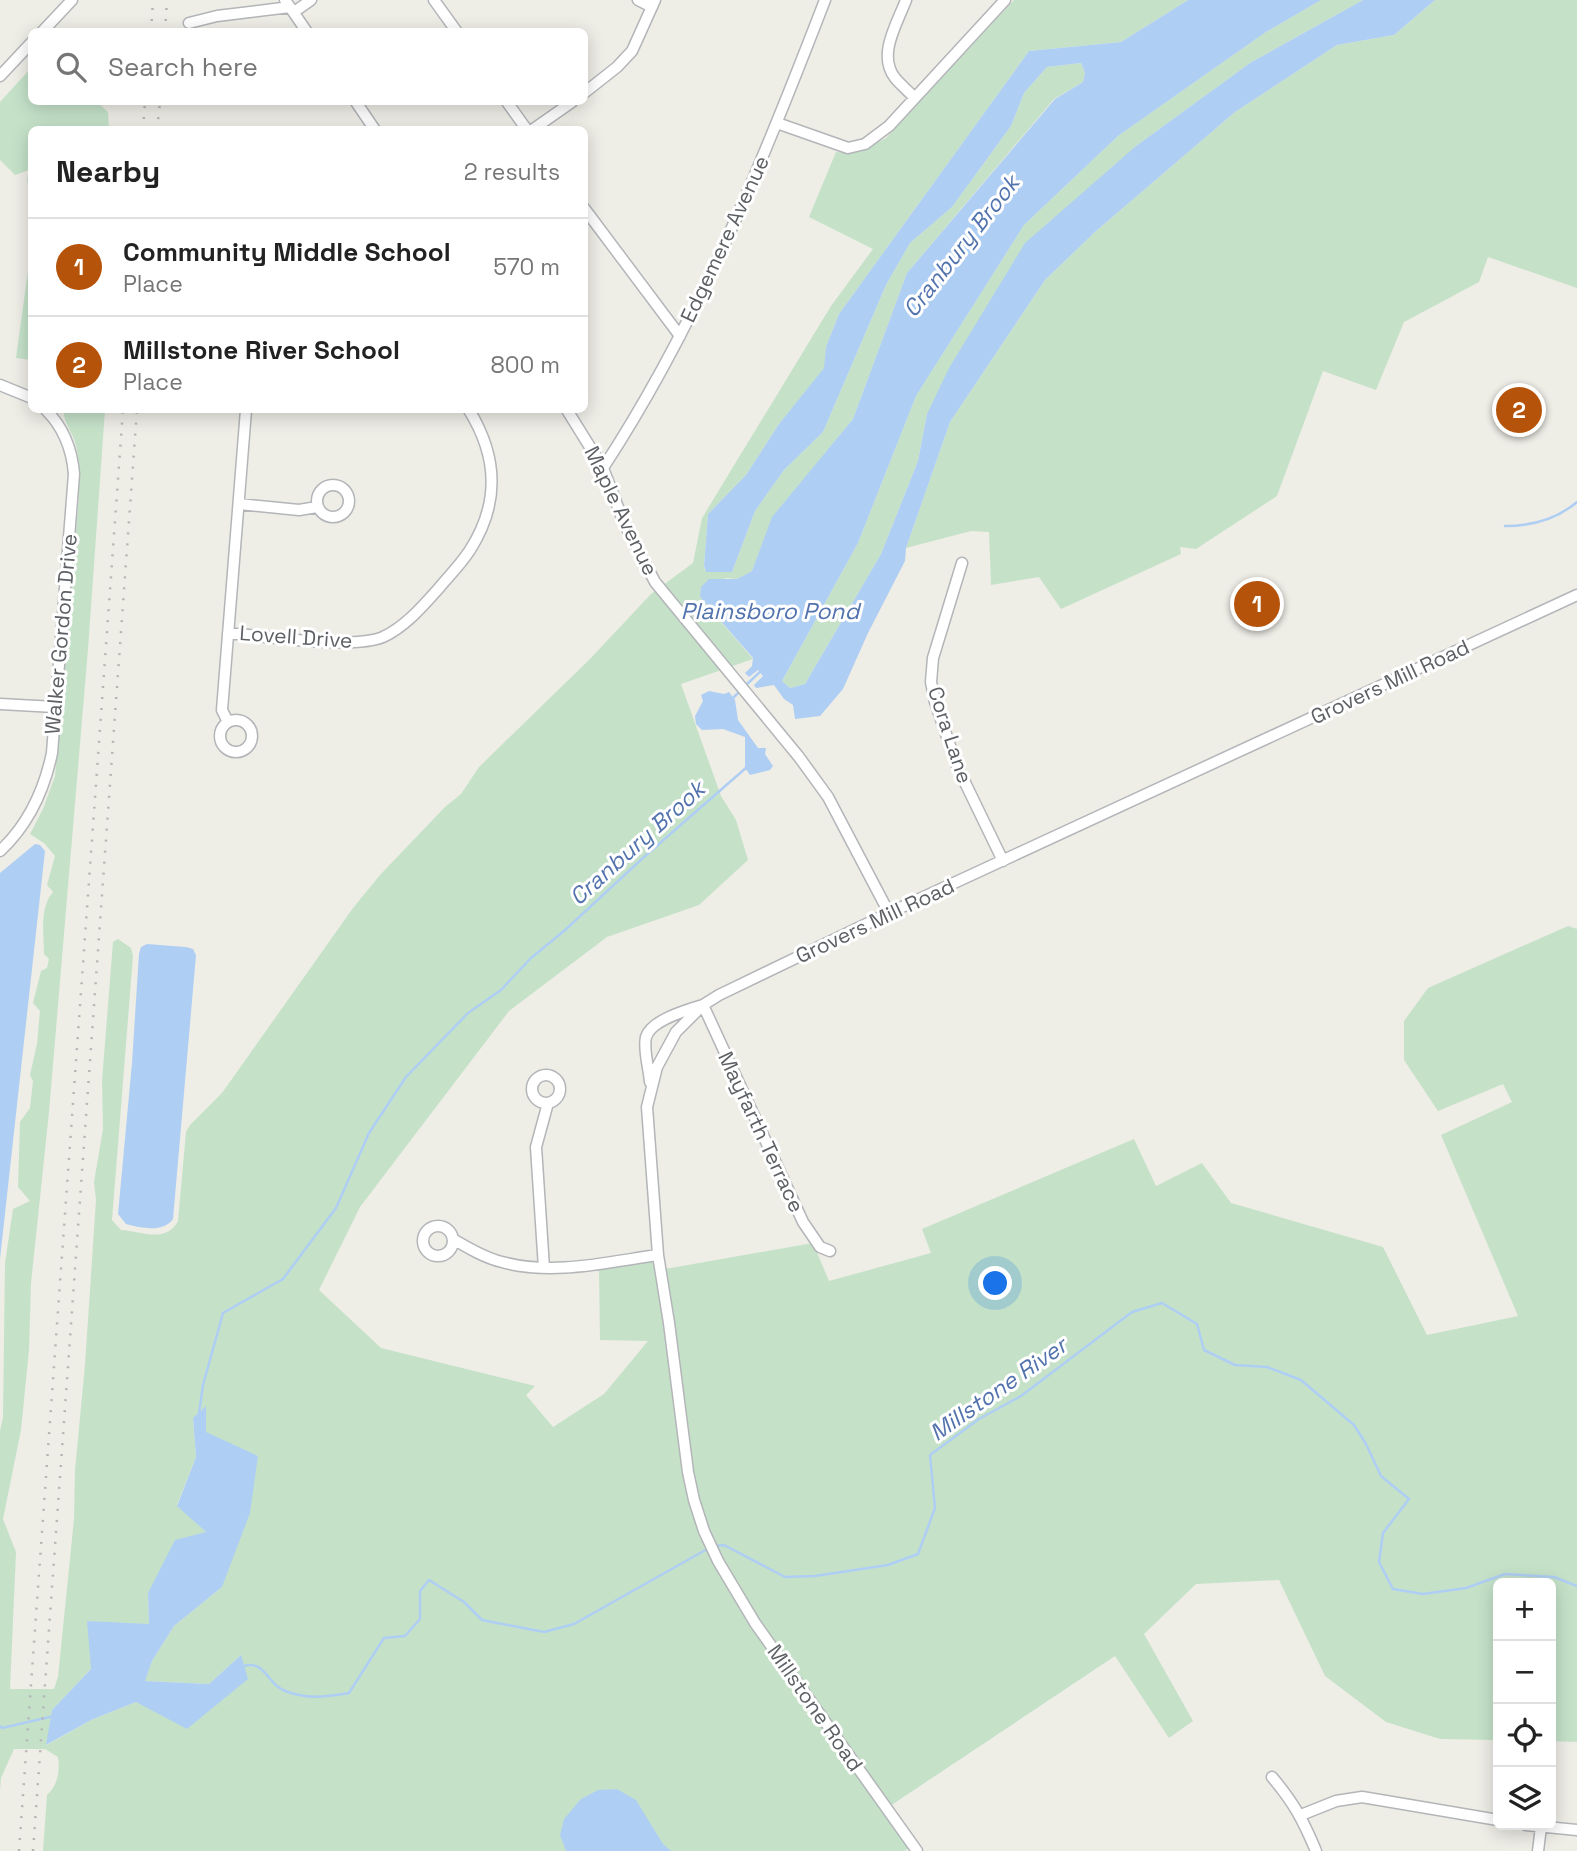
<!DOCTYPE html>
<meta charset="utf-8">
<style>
:root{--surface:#fff;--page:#f2f2f2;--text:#222;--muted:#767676;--line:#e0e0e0;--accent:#b45309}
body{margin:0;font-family:"Space Grotesk",sans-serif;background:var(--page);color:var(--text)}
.controls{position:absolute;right:21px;bottom:21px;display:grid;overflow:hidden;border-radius:10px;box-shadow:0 4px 18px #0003}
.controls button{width:63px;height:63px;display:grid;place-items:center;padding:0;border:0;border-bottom:2px solid var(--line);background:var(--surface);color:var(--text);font:35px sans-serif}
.you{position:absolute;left:996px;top:1284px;width:24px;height:24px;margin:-18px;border:5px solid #fff;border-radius:50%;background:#1a73e8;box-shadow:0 0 0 10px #1a73e833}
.badge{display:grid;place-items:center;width:46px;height:46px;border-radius:50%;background:var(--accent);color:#fff;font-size:23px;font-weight:700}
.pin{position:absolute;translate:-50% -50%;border:4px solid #fff;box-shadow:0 2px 7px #0006}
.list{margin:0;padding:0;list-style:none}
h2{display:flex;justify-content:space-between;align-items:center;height:91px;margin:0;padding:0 28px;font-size:30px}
h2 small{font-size:23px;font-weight:400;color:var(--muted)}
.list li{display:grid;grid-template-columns:46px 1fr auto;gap:21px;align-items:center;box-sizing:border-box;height:98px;padding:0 28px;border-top:2px solid var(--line)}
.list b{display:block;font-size:26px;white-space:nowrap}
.list p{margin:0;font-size:23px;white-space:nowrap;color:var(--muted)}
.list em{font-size:23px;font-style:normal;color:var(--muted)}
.icon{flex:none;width:38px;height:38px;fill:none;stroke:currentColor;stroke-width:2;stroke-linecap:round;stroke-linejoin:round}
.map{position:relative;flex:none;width:1577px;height:1851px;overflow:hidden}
.search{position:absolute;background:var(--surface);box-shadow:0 4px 18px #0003;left:28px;top:28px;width:560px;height:77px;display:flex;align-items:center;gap:18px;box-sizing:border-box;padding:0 24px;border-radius:10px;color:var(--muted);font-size:26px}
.panel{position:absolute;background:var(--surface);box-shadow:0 4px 18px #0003;left:28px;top:126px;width:560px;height:287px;border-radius:10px}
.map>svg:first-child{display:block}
.green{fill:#c5e2c9;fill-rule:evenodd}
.water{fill:#afcef4}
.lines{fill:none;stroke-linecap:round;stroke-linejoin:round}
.stream{stroke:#afcef4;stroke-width:2.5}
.minor-casing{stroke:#b3b5b9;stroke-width:13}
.minor{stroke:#fff;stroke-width:10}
.rail{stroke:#b5b6b6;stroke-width:2.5;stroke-dasharray:2 9;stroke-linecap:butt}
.labels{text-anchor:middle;stroke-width:6;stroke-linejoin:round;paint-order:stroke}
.street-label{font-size:21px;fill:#5d6064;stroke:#fff}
.water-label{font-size:23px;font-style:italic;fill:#5273ad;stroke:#fff}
</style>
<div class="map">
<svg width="1577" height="1851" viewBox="0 0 1577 1851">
<rect width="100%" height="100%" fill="#eeede6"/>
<path class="green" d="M1014,0H1188L1121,42L1029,51L839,314L826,347L825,368L779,424L746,475L708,514L704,566L705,571L732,572L755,511L784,470L823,432L886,285L910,243L952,207L1011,126L1024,93L1047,67L1081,63L1085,73L1083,82L1054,99L907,273L853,419L773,517L752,571L737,579L726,578L700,597L753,659L681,684L721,796L736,820L748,860L699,905L607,937L509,1011L360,1207L319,1290L381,1348L535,1386L526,1395L553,1427L604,1394L648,1341L600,1340L599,1268L664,1258L665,1269L813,1243L829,1281L931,1253L922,1229L1134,1139L1156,1186L1202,1163L1231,1203L1383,1247L1427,1335L1518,1316L1441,1135L1512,1102L1503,1084L1438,1111L1404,1060V1021L1428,988L1568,926L1577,929V1742L1551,1741V1583H1498V1740L1440,1739L1386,1722L1325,1676L1279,1580L1196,1584L1144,1634L1193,1721L1169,1738L1115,1656L887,1808L914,1846L904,1851H43L47,1795C58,1785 60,1771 58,1757L45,1749H14L1,1778L0,1790V1431L3,1417L5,1263L13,1209L30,1201L18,1187L20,1122L30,1108L33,1081L30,1075L37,1044L40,1011L33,1003L41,971L47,968L49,959L44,954C44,934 39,908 53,892L47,885L55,856L44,843L30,834L43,809L55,776L79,495C79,477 80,459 75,442C71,430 63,422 64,410H105L88,649L49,1112L31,1283L29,1350L21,1430L3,1519L16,1552L10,1689H54L58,1677L74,1519L75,1470L85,1365L96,1200L94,1182L103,1129L102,1081L113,942L118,939L131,948L133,956L112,1220L121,1230C141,1231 166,1244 178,1221L186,1132L190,1125L222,1093L353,908L380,875L445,807L461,794L479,767L590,659L651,594L693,563L702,518L831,306L873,249L809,217L836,152C856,154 869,147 886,138ZM193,1418L205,1432L222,1587L174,1626L152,1661L144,1681L209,1684L240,1656L247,1679L136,1702L91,1720L47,1745L52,1710L91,1669L149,1624L148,1593L206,1532L177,1505L196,1457Z
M1321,0H1363L1250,63L1136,146L927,414L918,461L881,554L805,684L790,688L782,681L858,543L916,396L1024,225L1118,136L1266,32Z
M1435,0H1577V288L1488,257L1479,282L1404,322L1376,390L1323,371L1277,496L1196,549L1180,547L1181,554L1061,609L1039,577L991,585L989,532L971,531L906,548L950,422L1045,280L1096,231L1235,112L1337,45L1394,35Z
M31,68L32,102H97L108,112L109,129L32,130L31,191L27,181L29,170L15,175L0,160V102Z
M31,249H32L31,360L16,358Z"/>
<path class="water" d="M1188,0H1321L1266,32L1118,136L1024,225L916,396L858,543L782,681L790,688L805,684L881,554L918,461L927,414L949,368L1025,243L1136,146L1250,63L1363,0H1435L1394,35L1337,45L1235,112L1096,231L1045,280L950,422L906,548L905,561L868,633L843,689L820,716L795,719L793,705L784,699L774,685L756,688L754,685L763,676L758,670L749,677L745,673L752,666L753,658L700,597L701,587L709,579H737L752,571L772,517L853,419L907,273L1055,99L1083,82L1085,73L1081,63L1047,67L1024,93L1011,126L952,207L910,243L886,285L823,432L784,470L755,511L732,572H706L704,566L708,514L746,475L779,424L824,368L826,347L839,314L1029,51L1121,42Z
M709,691L724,694L729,692L735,700L738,720L758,748H766L765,754L773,766L770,770L750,775L745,768V737L723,729L702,730L696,724L695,716L703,701L701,695Z
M35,844L40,845L45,851L0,1259V873Z
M147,944L186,947L193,949L196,955L173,1219C163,1233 141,1228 126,1224L118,1214L132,1063L139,954L141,947Z
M206,1406V1432L258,1456L250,1513L222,1587L174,1626L152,1661L145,1681L209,1684L241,1655L248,1679L187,1729L136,1702L91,1720L46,1745L52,1710L91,1669L87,1621L149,1624L148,1593L175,1540L206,1532L177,1506L196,1457L193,1418Z
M617,1789L636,1800L663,1844L671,1851H566L560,1835L564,1819L581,1799L598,1790Z"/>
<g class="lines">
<path class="stream" d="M1505,526C1531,526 1557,519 1577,502
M746,685L761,671
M731,700L741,690
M199,1413L203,1385L223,1313L283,1279L336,1208L369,1133L406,1077L468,1013L501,990L531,958L564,931L644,857L747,767
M715,1546L724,1545L785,1577L815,1576L888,1565L918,1554L935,1508L930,1455L979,1419L1021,1396L1132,1312L1162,1303L1197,1324L1204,1350L1235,1365L1267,1367L1301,1380L1354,1425L1366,1444L1381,1476L1409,1499L1383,1533L1379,1562L1393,1589L1423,1594L1466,1588L1505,1574L1554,1577L1577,1586
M244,1666C265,1660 267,1683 283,1690C306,1700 325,1697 349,1693L384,1638L405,1636L420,1619V1591L429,1580L464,1602L482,1620L544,1632L574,1624L709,1548
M0,1726L2,1728L54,1716"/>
<g class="minor-casing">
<path id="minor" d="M285,0L307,32
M434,0L457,32
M638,0L652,7
M906,0C897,24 877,55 895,78C901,85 909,92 915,98
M294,12L311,0
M189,23L217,16L290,7
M42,32L72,0
M0,76L32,42
M584,93L617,67L632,51L655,0
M356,102L375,130
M507,102L527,130
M777,123L848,148L865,144L889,126L1005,0
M532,130L572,102
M584,208L680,336
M0,385L32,398
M567,410L603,468L624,523L655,582L799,757L828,797L889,913
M603,468C698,323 763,161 825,0
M317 501a16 16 0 1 1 32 0a16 16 0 1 1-32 0Z
M239,504L299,510L317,507
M962,563L933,658L931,682L935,702L957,766L1003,861
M228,633C264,636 352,650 383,637C405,627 423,606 439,588C449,576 461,564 470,550C500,503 498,457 469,410
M0,704L55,707
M220 736a16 16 0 1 1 32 0a16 16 0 1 1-32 0Z
M228,722L222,710L246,410
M0,851C29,824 44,791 52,753L74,474C72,449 64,428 46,410
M532 1089a14 14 0 1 1 28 0a14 14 0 1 1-28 0Z
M650,1082C649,1068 643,1050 646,1037C651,1020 687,1010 703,1005L803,1222L820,1247L830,1251
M423 1241a15 15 0 1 1 30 0a15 15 0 1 1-30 0Z
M453,1239C468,1248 485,1258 502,1262C553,1276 607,1262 658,1255
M544,1268L536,1147L548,1103
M1272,1777C1294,1803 1303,1820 1316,1851
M1301,1815L1336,1801L1362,1797L1498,1820
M1526,1825L1577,1830
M917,1851L755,1623L718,1561L704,1531L694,1500L688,1472L669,1323L658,1255L647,1107L657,1067L676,1032L703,1005L719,995L889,913L1577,595
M1538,1851L1541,1827"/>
</g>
<use href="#minor" class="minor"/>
<path class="rail" d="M151,32L153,0
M165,32L167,0
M143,130L145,102
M157,130L160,102
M19,1851L123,410
M33,1851L137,410"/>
</g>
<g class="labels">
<g class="street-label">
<text transform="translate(725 239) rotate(-65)" y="7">Edgemere Avenue</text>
<text transform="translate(621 511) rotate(64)" y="7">Maple Avenue</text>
<text transform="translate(61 634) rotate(-85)" y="7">Walker Gordon Drive</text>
<text transform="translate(296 637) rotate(4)" y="7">Lovell Drive</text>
<text transform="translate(1390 682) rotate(-25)" y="7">Grovers Mill Road</text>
<text transform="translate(950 735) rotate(72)" y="7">Cora Lane</text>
<text transform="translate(875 921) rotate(-25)" y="7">Grovers Mill Road</text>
<text transform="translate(761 1132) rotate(65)" y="7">Mayfarth Terrace</text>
<text transform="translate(815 1708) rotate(55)" y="7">Millstone Road</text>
</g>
<g class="water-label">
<text transform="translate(961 246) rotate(-52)" y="8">Cranbury Brook</text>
<text x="770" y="619">Plainsboro Pond</text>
<text transform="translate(637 843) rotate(-42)" y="8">Cranbury Brook</text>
<text transform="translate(998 1389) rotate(-35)" y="8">Millstone River</text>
</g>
</g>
</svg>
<div class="controls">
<button>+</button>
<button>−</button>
<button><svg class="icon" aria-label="locate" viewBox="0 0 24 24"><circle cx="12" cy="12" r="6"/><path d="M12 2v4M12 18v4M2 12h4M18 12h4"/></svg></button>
<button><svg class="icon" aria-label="layers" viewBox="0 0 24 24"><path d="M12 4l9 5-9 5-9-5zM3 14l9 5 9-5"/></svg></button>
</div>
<div class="you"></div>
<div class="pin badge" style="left:1257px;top:604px">1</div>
<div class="pin badge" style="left:1519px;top:410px">2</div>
<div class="search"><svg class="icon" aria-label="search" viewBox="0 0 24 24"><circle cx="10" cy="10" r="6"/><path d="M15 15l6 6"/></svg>Search here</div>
<section class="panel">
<h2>Nearby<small>2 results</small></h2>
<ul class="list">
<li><span class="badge">1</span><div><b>Community Middle School</b><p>Place</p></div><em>570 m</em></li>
<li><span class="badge">2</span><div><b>Millstone River School</b><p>Place</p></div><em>800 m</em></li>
</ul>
</section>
</div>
